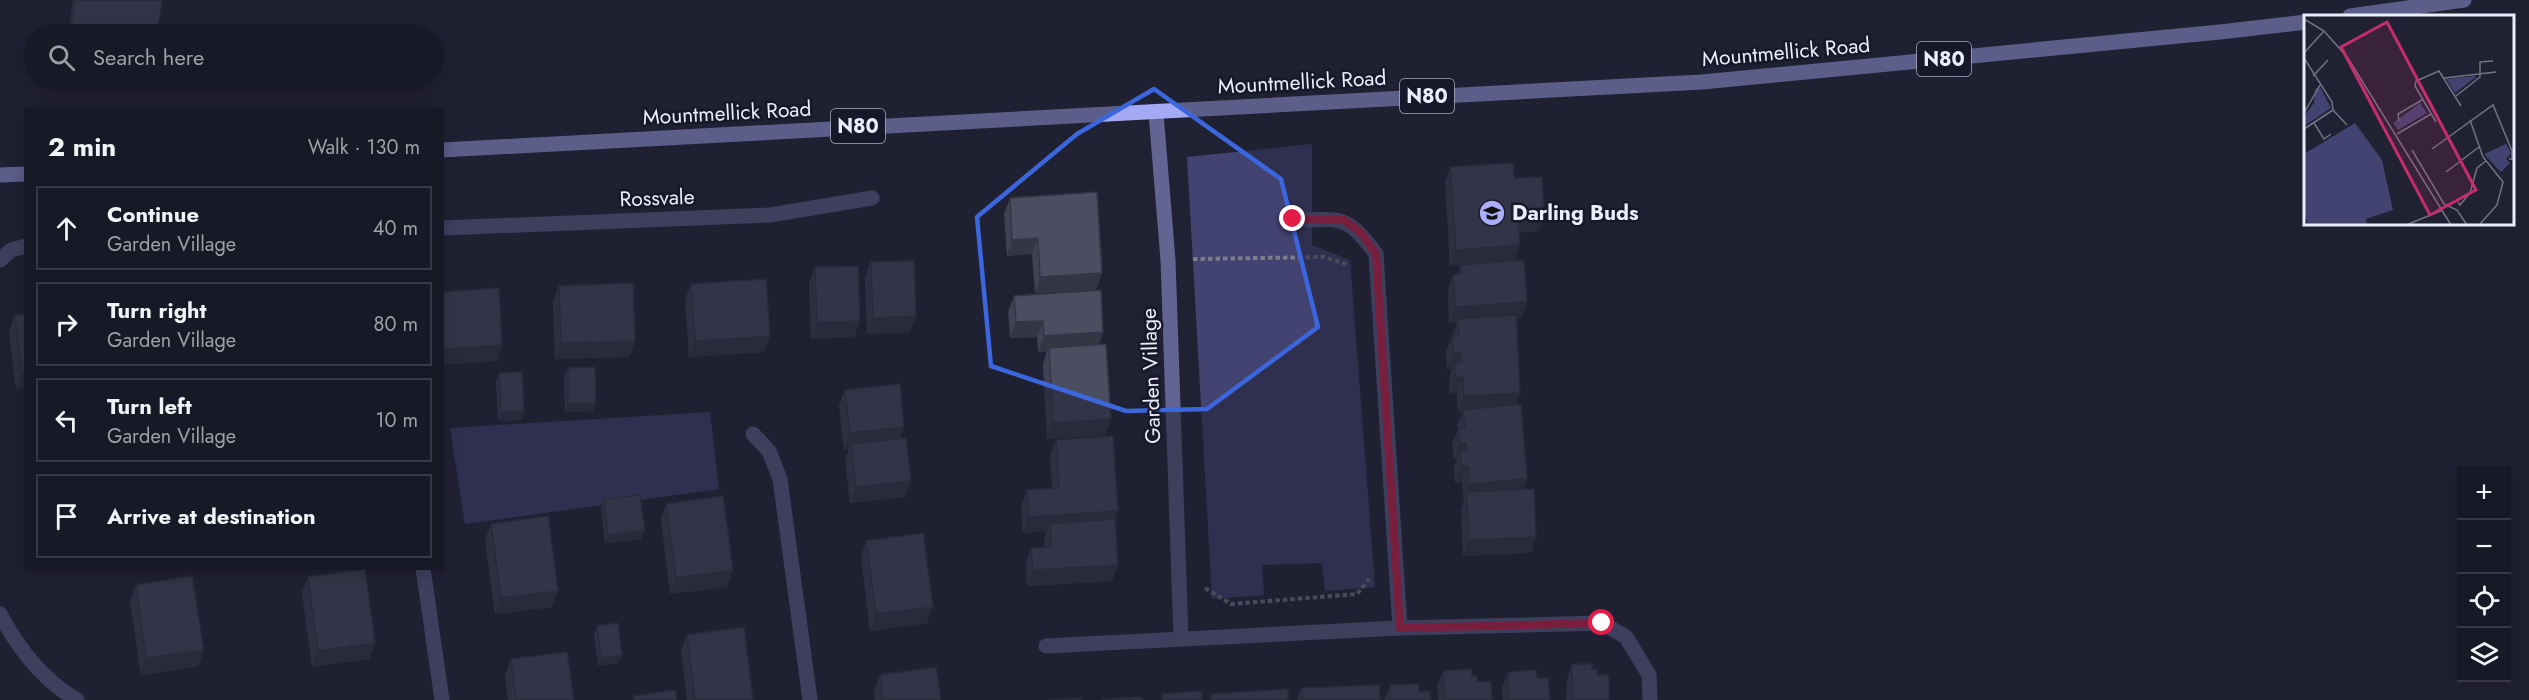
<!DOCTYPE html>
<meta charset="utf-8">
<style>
:root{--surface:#181926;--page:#252632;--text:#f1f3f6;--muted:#9fa0a7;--line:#363843}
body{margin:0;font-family:Jost,sans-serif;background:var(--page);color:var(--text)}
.controls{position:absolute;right:18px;bottom:18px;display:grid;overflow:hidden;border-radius:0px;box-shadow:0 3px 15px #0003}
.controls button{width:54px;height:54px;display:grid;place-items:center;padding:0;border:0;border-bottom:2px solid var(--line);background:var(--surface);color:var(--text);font:30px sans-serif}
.stop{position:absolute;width:18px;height:18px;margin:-14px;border:4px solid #e11d48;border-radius:50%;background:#fff}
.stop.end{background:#e11d48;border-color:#fff;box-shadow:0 2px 6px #0008}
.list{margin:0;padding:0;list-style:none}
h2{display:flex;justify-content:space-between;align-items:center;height:78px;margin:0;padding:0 24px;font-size:26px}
h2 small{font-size:20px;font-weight:400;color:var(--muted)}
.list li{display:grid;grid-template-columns:39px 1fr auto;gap:18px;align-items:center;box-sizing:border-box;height:84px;margin:0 12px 12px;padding:0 12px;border:2px solid var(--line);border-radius:0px}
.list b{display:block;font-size:22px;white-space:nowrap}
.list p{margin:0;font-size:20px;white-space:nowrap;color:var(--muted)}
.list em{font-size:20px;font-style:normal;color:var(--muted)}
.icon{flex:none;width:33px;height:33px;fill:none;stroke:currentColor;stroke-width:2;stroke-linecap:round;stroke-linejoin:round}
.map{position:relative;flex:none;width:2529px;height:700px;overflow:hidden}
.search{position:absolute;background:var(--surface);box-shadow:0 3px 15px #0003;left:24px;top:24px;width:420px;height:66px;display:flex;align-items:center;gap:15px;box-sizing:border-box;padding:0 21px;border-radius:33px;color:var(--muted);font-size:22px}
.panel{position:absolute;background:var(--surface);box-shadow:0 3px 15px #0003;left:24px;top:108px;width:420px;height:462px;border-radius:0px}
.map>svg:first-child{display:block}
.green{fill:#424371}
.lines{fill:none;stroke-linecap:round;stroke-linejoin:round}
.path{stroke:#7c7d8d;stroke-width:4;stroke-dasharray:4.5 3;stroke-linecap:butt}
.street{stroke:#626591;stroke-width:15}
.primary{stroke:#a4a9f3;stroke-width:15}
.wall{fill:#404253}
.shaded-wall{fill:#343644}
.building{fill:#4b4d61;stroke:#343644;stroke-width:1.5}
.route{stroke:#e11d48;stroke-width:8}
.marked{fill:none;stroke:#3c66dd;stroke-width:4.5;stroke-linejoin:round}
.labels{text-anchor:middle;stroke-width:5;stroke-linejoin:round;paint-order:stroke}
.shield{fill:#171829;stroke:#acadbb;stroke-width:1.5}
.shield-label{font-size:20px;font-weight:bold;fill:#ecedfa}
.street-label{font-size:21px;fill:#ecedfa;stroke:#171829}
.poi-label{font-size:21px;font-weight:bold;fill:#ecedfa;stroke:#171829;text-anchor:start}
.inset-road{fill:none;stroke:#727383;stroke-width:1.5}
.view{fill:#c62d6b;fill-opacity:0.15;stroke:#c62d6b;stroke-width:3}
.inset-edge{fill:none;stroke:#ecedfa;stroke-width:3}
</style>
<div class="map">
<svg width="2529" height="700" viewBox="0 0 2529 700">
<rect width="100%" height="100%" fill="#202133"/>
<path class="green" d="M1312,144V245L1350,260L1375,587L1325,591L1322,563L1262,565L1264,595L1212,599L1187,157Z
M710,412L719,489L465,524L450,428Z"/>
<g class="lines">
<path class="path" d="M1193,259L1324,257L1349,265
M1205,588L1231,604L1357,594L1369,579"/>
<path class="street" d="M1156,113L1168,260L1181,638
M1293,220C1341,220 1345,212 1376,254L1400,628
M442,228L770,215L872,198
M0,260L11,250L26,246
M753,434L769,451L780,479L810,700
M423,568L442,700
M0,614C18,648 43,680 77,700
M1046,646L1400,628L1602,623L1626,637L1649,675L1650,700"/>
<path class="primary" d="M2350,16L2464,0
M442,150L1702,82L2220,32L2306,22
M0,175L26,174"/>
</g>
<path class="wall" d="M73,0H153L157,34H68Z
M1450,167L1514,178L1544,215L1539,231L1519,232L1514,261L1521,318L1517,319L1520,393L1516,405L1523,490L1531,553L1463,556L1461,509L1464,500L1462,482L1455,483L1454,467L1457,459H1454L1452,444L1458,430L1457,426L1463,412H1458L1457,393L1450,394L1449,379L1452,369H1447L1446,352L1457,323H1449L1448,291L1453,275H1457L1461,265L1450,266L1445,183Z
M1010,198L1096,290L1035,293L1032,254L1007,256L1004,214Z
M871,262L910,332L867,334L865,278Z
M815,267L860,321L854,337L811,339L809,283Z
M691,284L764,352L689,357L685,300Z
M559,286L635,341L629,357L555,359L553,302Z
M1014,296L1103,332L1099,345L1111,419L1105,435L1047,439L1043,364L1047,351L1038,352L1037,337L1010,338L1008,312Z
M15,315L26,388L16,389L9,332Z
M568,368L593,411L565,412L564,377Z
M499,373L524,411L521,420L498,421L496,382Z
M845,390L900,439L905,497L850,503L845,460L849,449L844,450L839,406Z
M1056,440L1118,511L1115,519L1112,581L1027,586L1026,564L1031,548L1044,547V540L1047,531L1023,533L1021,506L1027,490L1052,488L1050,456Z
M604,500L641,539L605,543L601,509Z
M666,504L727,587L670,594L661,520Z
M491,524L552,607L495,614L485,540Z
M866,541L927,623L870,631L861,557Z
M308,577L375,643L369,659L312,667L302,593Z
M136,585L204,650L198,666L141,675L130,601Z
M597,626L619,663L598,666L594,634Z
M687,635L753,700H687L681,651Z
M511,659L574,700H508L505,676Z
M1572,664L1592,669L1597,675L1609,700H1566L1567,680Z
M1443,671L1472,676L1492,700H1438L1437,687Z
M1508,672L1537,678L1550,700H1503L1502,688Z
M880,675L941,700H875L874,691Z
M1390,685L1419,692L1431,700H1384Z
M1301,688L1380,700H1297Z"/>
<path class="shaded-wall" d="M1544,215L1539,231L1512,233L1518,217Z
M1038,238L1032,254L1007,256L1012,240Z
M1520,245L1514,261L1450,266L1456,250Z
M1102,273L1096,290L1035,293L1040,277Z
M1527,302L1521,318L1458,323V319L1457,323H1449L1455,307Z
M916,316L910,332L867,334L873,318Z
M860,321L854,337L811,339L817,323Z
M1043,321L1037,337L1010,338L1016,322Z
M1103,332L1098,348H1049L1047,351L1038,352L1044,336Z
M770,336L764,352L689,357L695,341Z
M635,341L629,357L555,359L561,343Z
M502,345L497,361L442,365V349Z
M1453,353H1461L1455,369V363L1452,369H1447Z
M26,372V388L16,389L22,373Z
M1463,377L1457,393L1450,394L1456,378Z
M1520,393L1514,409L1463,410V412H1458L1464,396Z
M596,403L593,411L565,412L568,404Z
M524,411L521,420L498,421L501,412Z
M1111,419L1105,435L1047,439L1053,423Z
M904,427L899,443L851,444L849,449L844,450L850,433Z
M1460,443H1466L1460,459V451L1457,459H1454Z
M1461,466H1468L1462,482L1455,483Z
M1527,479L1521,495L1466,492L1463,500L1469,484Z
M911,481L905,497L850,503L856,487Z
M1118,511L1112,527L1050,524L1047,531L1023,533L1029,517Z
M645,530L641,539L605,543L608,535Z
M1536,537L1531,553L1463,556L1469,540Z
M1118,565L1112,581L1027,586L1033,570Z
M733,570L727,587L670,594L676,578Z
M558,591L552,607L495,614L501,598Z
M933,607L927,623L870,631L876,614Z
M375,643L369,659L312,667L318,651Z
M204,650L198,666L141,675L146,658Z
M622,655L619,663L598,666L601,658Z"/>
<path class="building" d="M75,0H153L162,1L157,34H70Z
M1513,163L1514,178L1542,177L1544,215L1518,217L1520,245L1456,250L1450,167Z
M1097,192L1102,273L1040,277L1038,238L1012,240L1010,198Z
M1524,260L1527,302L1455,307L1453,275L1461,274V265Z
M914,261L916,316L873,318L871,262Z
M858,266L860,321L817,323L815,267Z
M766,279L770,336L695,341L691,284Z
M633,283L635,341L561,343L559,286Z
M499,288L502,345L442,349V292Z
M1101,290L1103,332L1044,336L1043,321L1016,322L1014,296Z
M26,314V372L22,373L15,315Z
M1516,315L1520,393L1464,396L1463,377L1456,378L1455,363L1462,362L1461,353H1453L1452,336L1459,335L1458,319Z
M1106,344L1111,419L1053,423L1049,348Z
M595,367L596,403L568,404V368Z
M522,372L524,411L501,412L499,373Z
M900,384L904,427L850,433L845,390Z
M1521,404L1527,479L1469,484L1468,466H1461L1460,451L1467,450L1466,443H1460L1458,428H1465L1463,410Z
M1113,436L1118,511L1029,517L1027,490L1059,488L1056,440Z
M906,438L911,481L856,487L851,444Z
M1534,489L1536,537L1469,540L1466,492Z
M640,495L645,530L608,535L604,500Z
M723,496L733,570L676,578L666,504Z
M548,516L558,591L501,598L491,524Z
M1115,519L1118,565L1033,570L1031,548L1051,547L1050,524Z
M923,533L933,607L876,614L866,541Z
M365,569L375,643L318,651L308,577Z
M192,576L204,650L146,658L136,585Z
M618,623L622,655L601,658L597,626Z
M744,627L753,700H695L687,635Z
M567,652L574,700H516L511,659Z
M1572,664H1592V669H1597V675H1609V700H1572Z
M936,667L941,700H883L880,675Z
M1471,669L1472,676H1477V682L1491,681L1492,700H1445L1443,671Z
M1536,670L1537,678H1548L1550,700H1509L1508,672Z
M1419,684V692L1430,691L1431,700H1390V685Z
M1379,685L1380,700H1302L1301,688Z
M1288,689V700H1211V694Z
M675,690L677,700H634V696Z
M1202,691V700H1162V694Z
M1142,697L1143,700H1102V699Z
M1081,698V700H1047Z"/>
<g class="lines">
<path class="route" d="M1293,219L1344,220L1362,234L1376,254L1400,628L1602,623"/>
</g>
<path d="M0 0H2529V700H0ZM1154,89L1281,179L1318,327L1207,409L1126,411L991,366L977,217L1077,134Z" fill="#202133" fill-opacity=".55" fill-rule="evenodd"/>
<path class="marked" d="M1154,89L1281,179L1318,327L1207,409L1126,411L991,366L977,217L1077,134Z"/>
<defs>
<g id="school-disc" transform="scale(1.35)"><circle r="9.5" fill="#abaffb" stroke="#171829"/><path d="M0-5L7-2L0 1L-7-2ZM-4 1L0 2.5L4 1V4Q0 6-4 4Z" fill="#111"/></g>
</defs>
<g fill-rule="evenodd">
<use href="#school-disc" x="1492" y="213"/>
</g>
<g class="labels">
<g class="shield">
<rect x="1917" y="42" width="54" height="34" rx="4.5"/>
<rect x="1400" y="79" width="54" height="34" rx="4.5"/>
<rect x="831" y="109" width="54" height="34" rx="4.5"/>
</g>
<g class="shield-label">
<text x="1944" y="66">N80</text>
<text x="1427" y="103">N80</text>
<text x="858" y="133">N80</text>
</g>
<g class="street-label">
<text transform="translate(1786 52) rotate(-5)" y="7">Mountmellick Road</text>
<text transform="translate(1302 82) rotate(-3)" y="7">Mountmellick Road</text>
<text transform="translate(727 113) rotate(-3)" y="7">Mountmellick Road</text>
<text transform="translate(657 198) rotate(-2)" y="7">Rossvale</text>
<text transform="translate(1151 376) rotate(-92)" y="7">Garden Village</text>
</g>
<g class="poi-label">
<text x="1512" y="220">Darling Buds</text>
</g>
</g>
<g transform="translate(2304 15)">
<rect width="210" height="210" fill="#202133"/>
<path d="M172,62L151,78L142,64L171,61ZM16,72L27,93L0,111V101L10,88L11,74ZM116,88L123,98L94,115L89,108ZM51,108L78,145L89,195L62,204L63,210H4L0,197V139ZM202,129L207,138L202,144L206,148L197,157L180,139Z" fill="#424371"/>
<path class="inset-road" d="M0,4L20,16L44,43L147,210M0,38L20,16M0,43L28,87L29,95M9,61L24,45M140,63L192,57M152,81L176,62V47L189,46M29,95L43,110M0,98L16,70M166,105L179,142L199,167L193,190L175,210M95,106L94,99L118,85M132,107L111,71L112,66L135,56L157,91M10,108L20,124L27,119M0,114L29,95M93,119L127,99M128,134L189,90L208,136V144H205M108,135L140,189L153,195L163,210M142,157L175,132M154,187L156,190L166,178L173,153L182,146M102,210L139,195"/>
<path class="view" d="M83,7L172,175L126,200L37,32Z"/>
<rect width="210" height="210" class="inset-edge"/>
</g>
</svg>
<div class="controls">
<button>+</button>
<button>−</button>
<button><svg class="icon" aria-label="locate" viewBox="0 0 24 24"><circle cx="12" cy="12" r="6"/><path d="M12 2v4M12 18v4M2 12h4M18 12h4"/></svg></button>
<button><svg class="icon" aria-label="layers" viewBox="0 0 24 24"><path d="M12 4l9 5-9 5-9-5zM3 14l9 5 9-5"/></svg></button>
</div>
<div class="stop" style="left:1602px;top:623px"></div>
<div class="stop end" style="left:1293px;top:219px"></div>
<div class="search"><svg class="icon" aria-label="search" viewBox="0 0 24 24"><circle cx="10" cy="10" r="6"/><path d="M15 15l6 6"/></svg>Search here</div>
<section class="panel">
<h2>2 min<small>Walk · 130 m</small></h2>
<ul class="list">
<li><svg class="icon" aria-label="ahead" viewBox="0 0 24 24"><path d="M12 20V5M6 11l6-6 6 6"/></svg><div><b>Continue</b><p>Garden Village</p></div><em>40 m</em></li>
<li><svg class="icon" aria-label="right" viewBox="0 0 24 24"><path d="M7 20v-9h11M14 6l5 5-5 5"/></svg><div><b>Turn right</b><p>Garden Village</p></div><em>80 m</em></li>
<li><svg class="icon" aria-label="left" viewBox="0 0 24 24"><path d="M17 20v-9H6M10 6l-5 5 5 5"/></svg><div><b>Turn left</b><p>Garden Village</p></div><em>10 m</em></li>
<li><svg class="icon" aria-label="arrive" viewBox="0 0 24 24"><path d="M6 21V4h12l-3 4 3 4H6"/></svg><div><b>Arrive at destination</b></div></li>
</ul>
</section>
</div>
